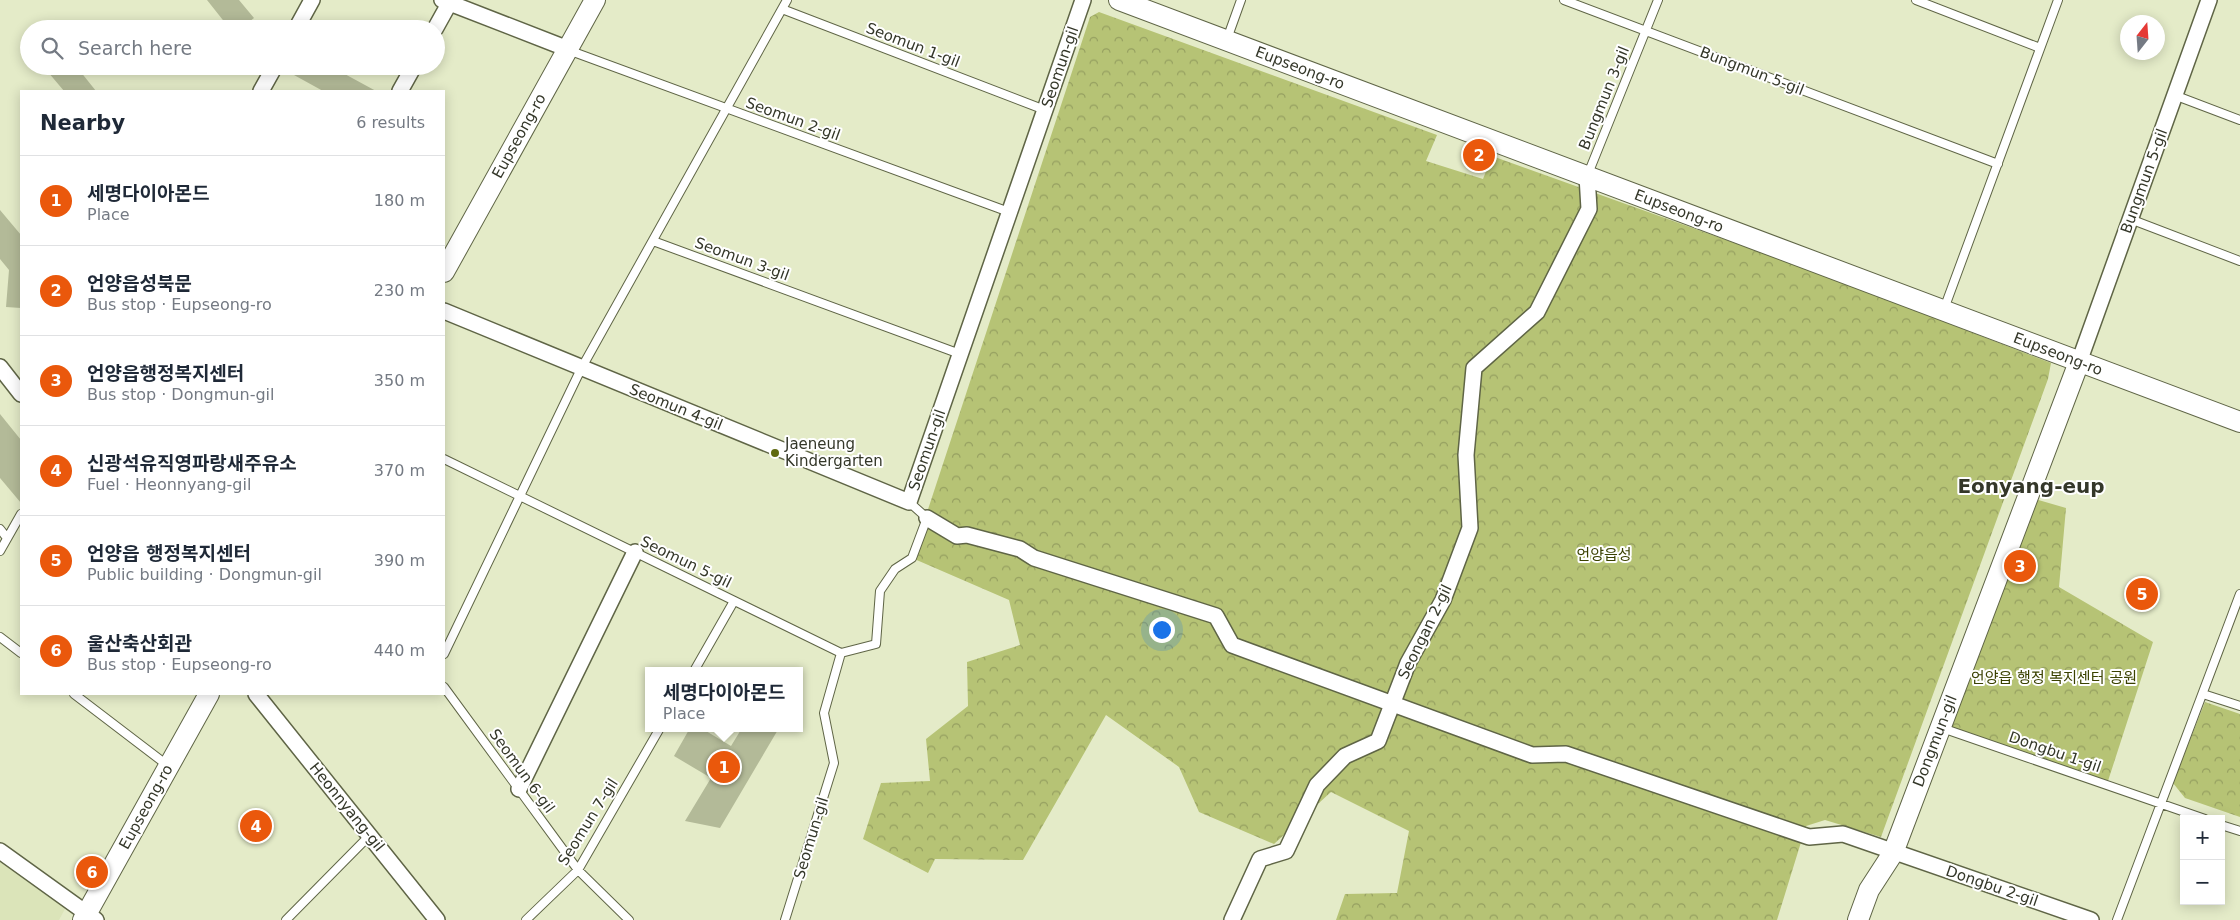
<!DOCTYPE html>
<meta charset="utf-8">
<style>
:root{--surface:#fff;--page:#f2f2f3;--text:#1f2937;--muted:#747a83;--line:#e0e1e3;--accent:#ea580c}
body{margin:0;font-family:"DejaVu Sans","Noto Sans KR",sans-serif;background:var(--page);color:var(--text)}
.controls{position:absolute;right:15px;bottom:15px;display:grid;overflow:hidden;border-radius:0px;box-shadow:0 2px 12px #0003}
.controls button{width:45px;height:45px;display:grid;place-items:center;padding:0;border:0;border-bottom:1px solid var(--line);background:var(--surface);color:var(--text);font:25px sans-serif}
.compass{position:absolute;left:2120px;top:15px;width:45px;height:45px;border-radius:50%;background:var(--surface);box-shadow:0 2px 12px #0003;rotate:17deg}
.you{position:absolute;left:1161px;top:629px;width:18px;height:18px;margin:-12px;border:4px solid #fff;border-radius:50%;background:#1a73e8;box-shadow:0 0 0 8px #1a73e833}
.badge{display:grid;place-items:center;width:32px;height:32px;border-radius:50%;background:var(--accent);color:#fff;font-size:16px;font-weight:700}
.pin{position:absolute;translate:-50% -50%;border:2px solid #fff;box-shadow:0 1px 5px #0006}
.popup{position:absolute;left:645px;top:667px;width:158px;height:65px;box-sizing:border-box;display:grid;place-content:center;border-radius:0px;background:var(--surface);filter:drop-shadow(0 1px 4px #0005);font-size:16px;white-space:nowrap;color:var(--muted)}
.popup b{font-size:19px;color:var(--text)}
.popup::after{content:'';position:absolute;left:50%;top:100%;margin-left:-10px;border:10px solid transparent;border-top-color:var(--surface)}
.list{margin:0;padding:0;list-style:none}
h2{display:flex;justify-content:space-between;align-items:center;height:65px;margin:0;padding:0 20px;font-size:21px}
h2 small{font-size:16px;font-weight:400;color:var(--muted)}
.list li{display:grid;grid-template-columns:32px 1fr auto;gap:15px;align-items:center;box-sizing:border-box;height:90px;padding:0 20px;border-top:1px solid var(--line)}
.list b{display:block;font-size:19px;white-space:nowrap}
.list p{margin:0;font-size:16px;white-space:nowrap;color:var(--muted)}
.list em{font-size:16px;font-style:normal;color:var(--muted)}
.icon{flex:none;width:28px;height:28px;fill:none;stroke:currentColor;stroke-width:2;stroke-linecap:round;stroke-linejoin:round}
.map{position:relative;flex:none;width:2240px;height:920px;overflow:hidden}
.search{position:absolute;background:var(--surface);box-shadow:0 2px 12px #0003;left:20px;top:20px;width:425px;height:55px;display:flex;align-items:center;gap:12px;box-sizing:border-box;padding:0 18px;border-radius:28px;color:var(--muted);font-size:19px}
.panel{position:absolute;background:var(--surface);box-shadow:0 2px 12px #0003;left:20px;top:90px;width:425px;height:605px;border-radius:0px}
.map>svg:first-child{display:block}
.built{fill:#dbe4b9}
.forest{fill:url(#forest-crowns)}
.building{fill:#b3ba98}
.lines{fill:none;stroke-linecap:round;stroke-linejoin:round}
.service-casing{stroke:#5f6546;stroke-width:10}
.minor-casing{stroke:#5f6546;stroke-width:18}
.tertiary-casing{stroke:#5f6546;stroke-width:22}
.service{stroke:#fff;stroke-width:8}
.minor{stroke:#fff;stroke-width:15}
.tertiary{stroke:#fff;stroke-width:20}
.poi-dot{fill:#606a10;stroke:#fff;stroke-width:2}
.labels{text-anchor:middle;stroke-width:4;stroke-linejoin:round;paint-order:stroke}
.street-label{font-size:15px;fill:#343729;stroke:#fff}
.poi-label{font-size:15px;fill:#343729;stroke:#fff;text-anchor:start}
.park-label{font-size:15px;fill:#3a4100;stroke:#fff}
.district-label{font-size:20px;font-weight:bold;fill:#343729;stroke:#fff}
</style>
<div class="map">
<svg width="2240" height="920" viewBox="0 0 2240 920">
<defs>
<pattern id="forest-crowns" width="20" height="18" patternUnits="userSpaceOnUse" patternTransform="scale(1.25)"><rect width="20" height="18" fill="#b6c375"/><path d="M2 6a3 3 0 1 1 6 0M12 15a3 3 0 1 1 6 0" fill="none" stroke="#959f60"/></pattern>
</defs>
<rect width="100%" height="100%" fill="#e4ebc8"/>
<path class="built" d="M0,862L66,907L59,920H0Z"/>
<path class="forest" d="M1099,12L1437,135L1426,161L1483,179L1492,156L1821,274L2051,363L2048,379L1881,837L1825,820L1806,826L1777,920H1336L1345,894L1397,893L1409,831L1331,792L1274,844L1199,812L1179,767L1106,715L1023,860L935,859L928,873L863,839L881,783L930,781L926,739L968,706L967,662L1020,645L1009,600L912,558L1090,17Z
M2035,499L2066,508L2059,587L2153,642L2108,781L1949,727Z
M2205,702L2240,714V817L2185,798L2173,783Z"/>
<path class="building" d="M207,0H239L254,18L240,29H230Z
M56,66H76L96,91H64L48,72Z
M298,66H330L376,91H323L294,75Z
M0,210L21,235V308L6,307L9,270L0,259Z
M0,414L21,440V503L0,478Z
M690,728H701L731,746L742,728H779L720,828L685,821L711,778L674,756Z"/>
<g class="lines">
<g class="service-casing">
<path id="service" d="M1564,0L1998,164
M1916,0L2040,48
M782,9L1045,110
M1227,39L1241,0
M568,50L1009,212
M2174,95L2240,120
M1588,174L1658,0
M2130,219L2240,261
M653,241L960,354
M1944,309L2058,0
M444,459L841,653
M0,529L7,538
M0,551L21,514
M0,637L21,653
M444,654L581,369L787,0
M694,671L734,601
M444,687L578,870L629,920
M74,694L167,765
M2203,694L2240,706
M1942,728L2205,819
M2221,825L2240,831
M286,920L370,835
M526,920L578,870L660,728
M785,920L834,763L824,713L841,653L876,644L880,591L895,569L912,558L927,518L909,502
M2117,920L2240,594"/>
</g>
<g class="minor-casing">
<path id="minor" d="M442,0L568,49
M296,29L312,0
M435,29L450,2
M261,91L275,66
M400,91L414,66
M444,311L909,502L1083,0
M2079,362L2209,0
M0,367L21,394
M927,518L957,536L967,535L1020,549L1034,558L1216,616L1232,645L1532,755L1566,754L1809,837L1843,834L2091,920
M256,694L437,920
M519,789L635,552
M0,851L96,920
M1232,920L1260,859L1286,851L1317,785L1345,756L1378,741L1408,663L1443,600L1470,528L1466,455L1474,368L1537,312L1589,209L1587,176"/>
</g>
<g class="tertiary-casing">
<path id="tertiary" d="M1119,0L2240,422
M444,272L595,0
M83,920L209,694
M1858,920L1869,890L1893,853L2079,362"/>
</g>
<use href="#service" class="service"/>
<use href="#minor" class="minor"/>
<use href="#tertiary" class="tertiary"/>
</g>
<circle class="poi-dot" cx="775" cy="453" r="5"/>
<g class="labels">
<g class="street-label">
<text transform="translate(913 45) rotate(21)" y="5">Seomun 1-gil</text>
<text transform="translate(1060 67) rotate(-71)" y="5">Seomun-gil</text>
<text transform="translate(1300 68) rotate(21)" y="5">Eupseong-ro</text>
<text transform="translate(1752 71) rotate(21)" y="5">Bungmun 5-gil</text>
<text transform="translate(1604 98) rotate(-68)" y="5">Bungmun 3-gil</text>
<text transform="translate(793 119) rotate(20)" y="5">Seomun 2-gil</text>
<text transform="translate(519 136) rotate(-61)" y="5">Eupseong-ro</text>
<text transform="translate(2144 181) rotate(-70)" y="5">Bungmun 5-gil</text>
<text transform="translate(1679 211) rotate(21)" y="5">Eupseong-ro</text>
<text transform="translate(742 259) rotate(20)" y="5">Seomun 3-gil</text>
<text transform="translate(2058 354) rotate(21)" y="5">Eupseong-ro</text>
<text transform="translate(676 407) rotate(22)" y="5">Seomun 4-gil</text>
<text transform="translate(927 450) rotate(-71)" y="5">Seomun-gil</text>
<text transform="translate(686 562) rotate(26)" y="5">Seomun 5-gil</text>
<text transform="translate(1425 632) rotate(-64)" y="5">Seongan 2-gil</text>
<text transform="translate(1935 741) rotate(-69)" y="5">Dongmun-gil</text>
<text transform="translate(2055 752) rotate(19)" y="5">Dongbu 1-gil</text>
<text transform="translate(522 771) rotate(54)" y="5">Seomun 6-gil</text>
<text transform="translate(146 807) rotate(-61)" y="5">Eupseong-ro</text>
<text transform="translate(347 807) rotate(51)" y="5">Heonnyang-gil</text>
<text transform="translate(588 822) rotate(-58)" y="5">Seomun 7-gil</text>
<text transform="translate(811 838) rotate(-73)" y="5">Seomun-gil</text>
<text transform="translate(1992 886) rotate(19)" y="5">Dongbu 2-gil</text>
</g>
<g class="poi-label">
<text x="785" y="449">Jaeneung<tspan x="785" dy="17">Kindergarten</tspan></text>
</g>
<g class="park-label">
<text x="1604" y="560">언양읍성</text>
<text x="2054" y="683">언양읍 행정 복지센터 공원</text>
</g>
<g class="district-label">
<text x="2031" y="493">Eonyang-eup</text>
</g>
</g>
</svg>
<div class="controls">
<button>+</button>
<button>−</button>
</div>
<svg class="compass" viewBox="-18 -18 36 36"><path d="M0-13l5 13h-10z" fill="#e53935"/><path d="M0 13l5-13h-10z" fill="#747a83"/></svg>
<div class="you"></div>
<div class="pin badge" style="left:724px;top:767px">1</div>
<div class="popup"><b>세명다이아몬드</b>Place</div>
<div class="pin badge" style="left:1479px;top:155px">2</div>
<div class="pin badge" style="left:2020px;top:566px">3</div>
<div class="pin badge" style="left:256px;top:826px">4</div>
<div class="pin badge" style="left:2142px;top:594px">5</div>
<div class="pin badge" style="left:92px;top:872px">6</div>
<div class="search"><svg class="icon" aria-label="search" viewBox="0 0 24 24"><circle cx="10" cy="10" r="6"/><path d="M15 15l6 6"/></svg>Search here</div>
<section class="panel">
<h2>Nearby<small>6 results</small></h2>
<ul class="list">
<li><span class="badge">1</span><div><b>세명다이아몬드</b><p>Place</p></div><em>180 m</em></li>
<li><span class="badge">2</span><div><b>언양읍성북문</b><p>Bus stop · Eupseong-ro</p></div><em>230 m</em></li>
<li><span class="badge">3</span><div><b>언양읍행정복지센터</b><p>Bus stop · Dongmun-gil</p></div><em>350 m</em></li>
<li><span class="badge">4</span><div><b>신광석유직영파랑새주유소</b><p>Fuel · Heonnyang-gil</p></div><em>370 m</em></li>
<li><span class="badge">5</span><div><b>언양읍 행정복지센터</b><p>Public building · Dongmun-gil</p></div><em>390 m</em></li>
<li><span class="badge">6</span><div><b>울산축산회관</b><p>Bus stop · Eupseong-ro</p></div><em>440 m</em></li>
</ul>
</section>
</div>
